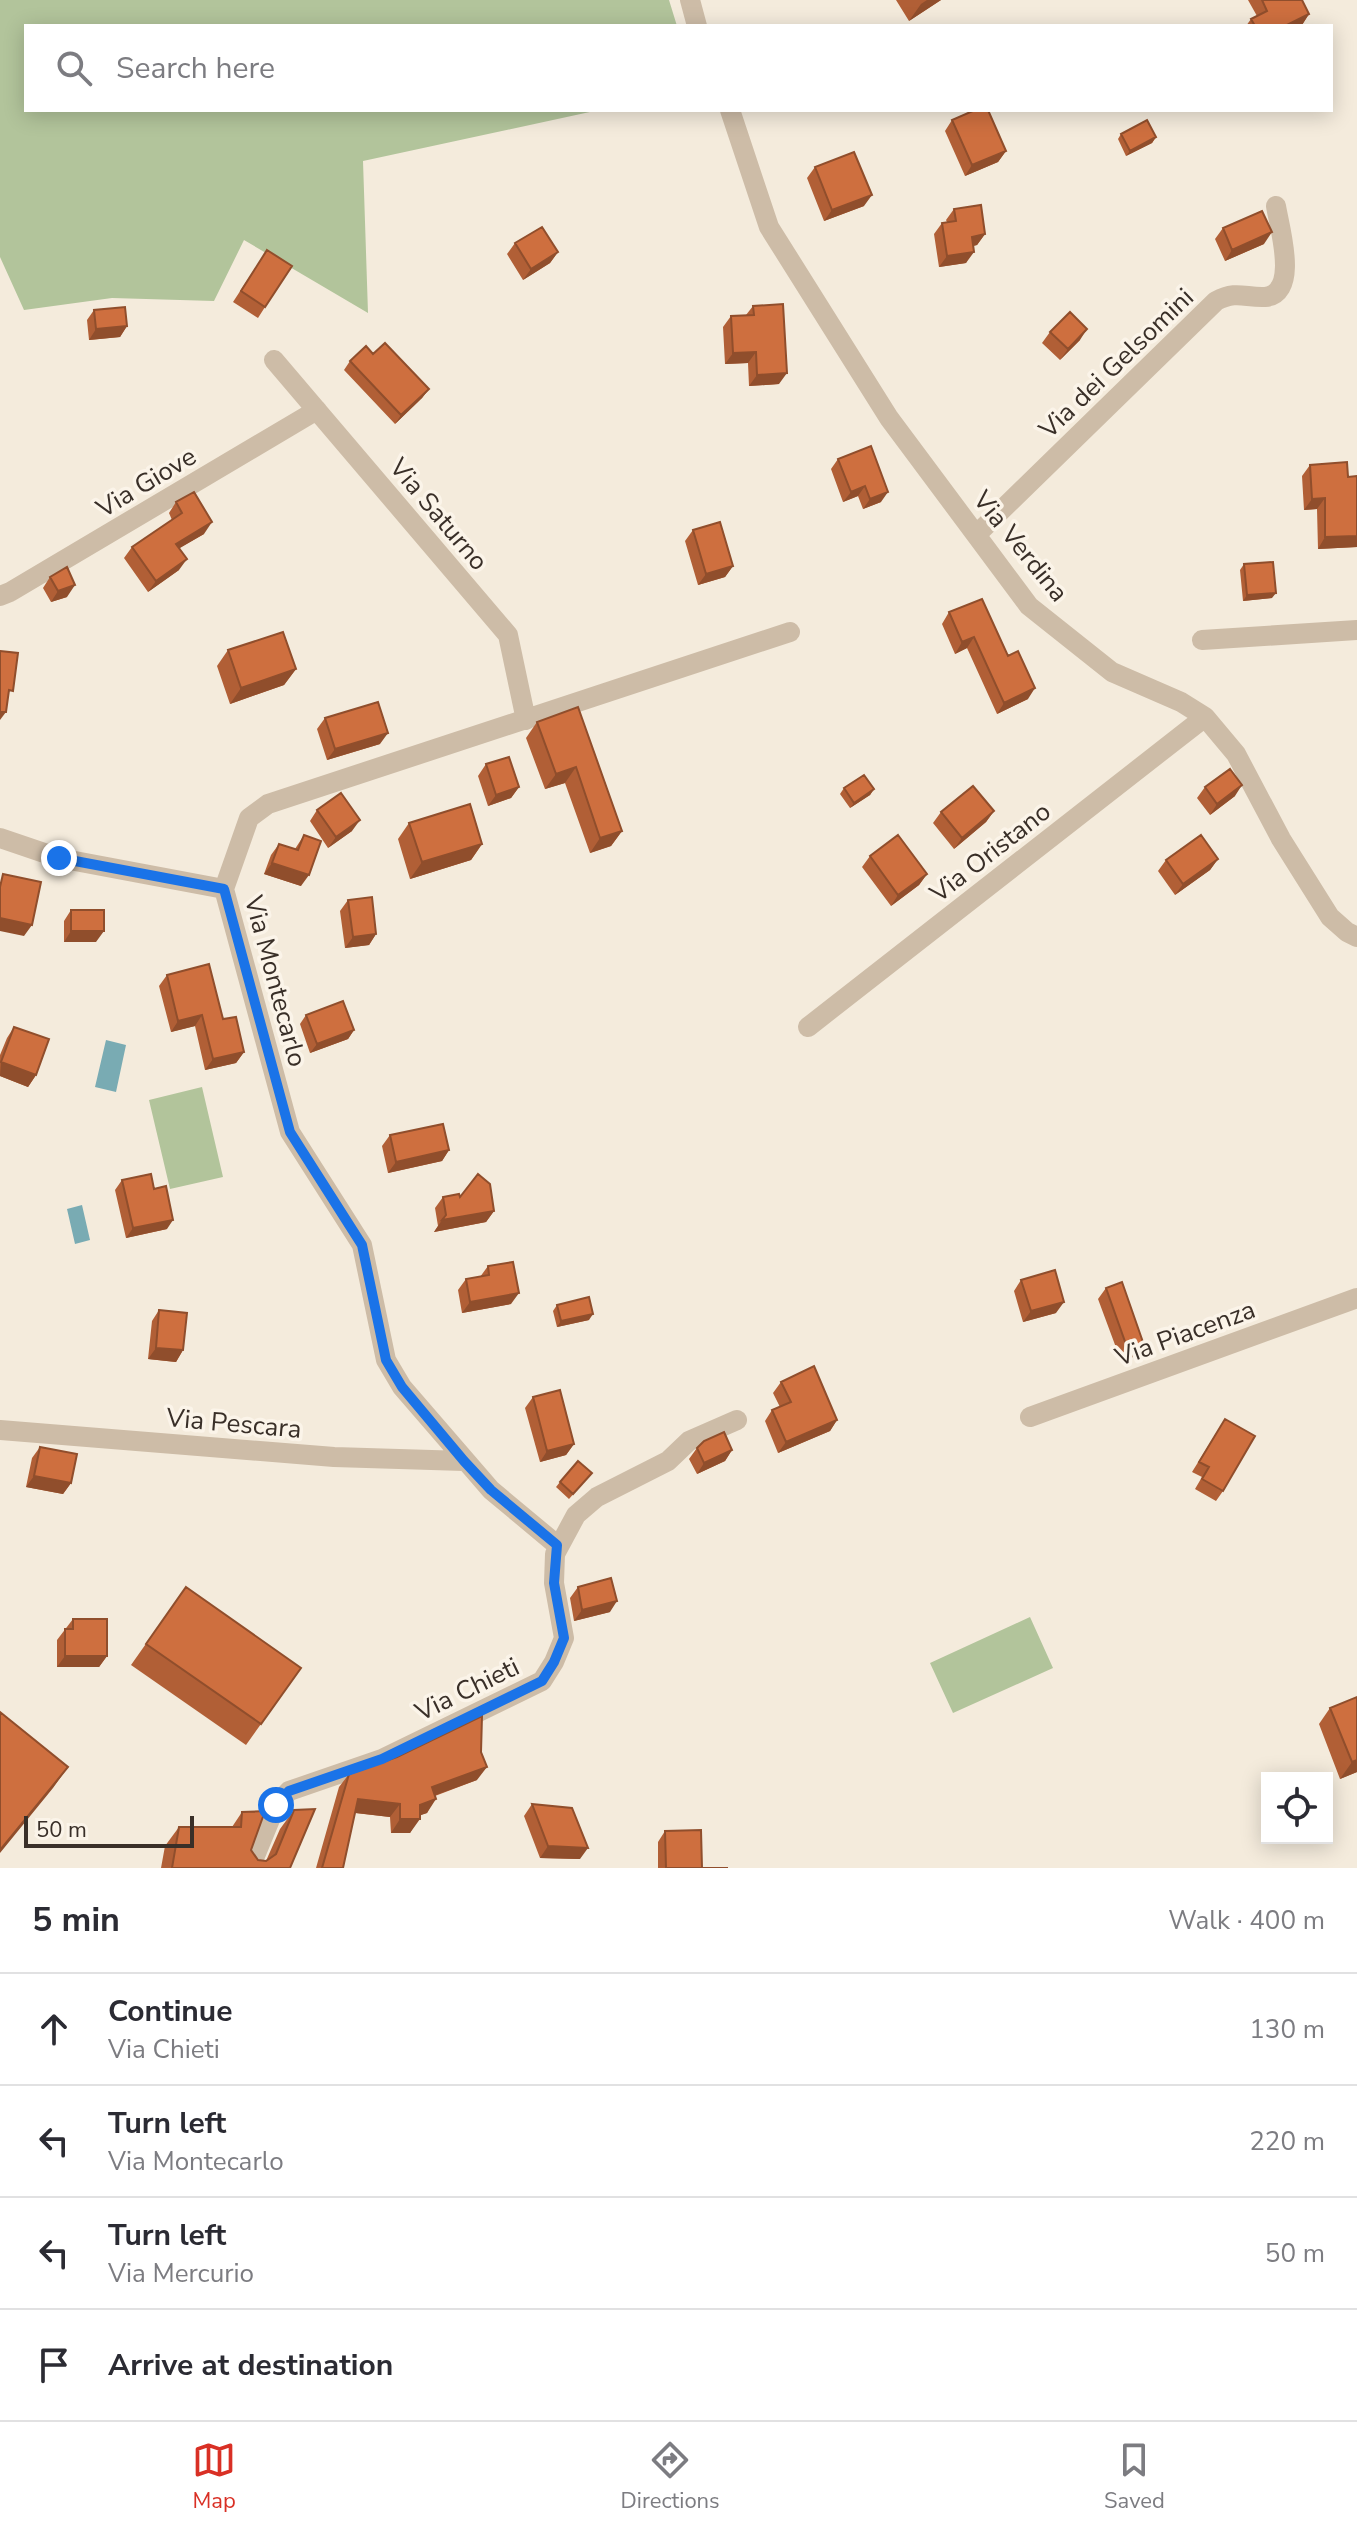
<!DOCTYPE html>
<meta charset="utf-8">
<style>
:root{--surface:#fff;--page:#f2f2f3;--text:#2b2b33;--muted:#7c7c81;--line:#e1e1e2;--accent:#d93025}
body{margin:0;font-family:"Nunito Sans",sans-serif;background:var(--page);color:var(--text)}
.controls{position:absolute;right:24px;bottom:24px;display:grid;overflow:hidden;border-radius:0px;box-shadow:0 4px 20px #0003}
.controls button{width:72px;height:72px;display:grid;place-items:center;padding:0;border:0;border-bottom:2px solid var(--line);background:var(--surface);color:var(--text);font:40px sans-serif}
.scale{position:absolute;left:24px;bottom:20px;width:170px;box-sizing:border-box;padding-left:8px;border:4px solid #392f28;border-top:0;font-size:22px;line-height:28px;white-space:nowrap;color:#392f28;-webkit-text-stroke:6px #fbf4e9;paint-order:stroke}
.stop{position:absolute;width:24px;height:24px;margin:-18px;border:6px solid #1a73e8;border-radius:50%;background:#fff}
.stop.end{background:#1a73e8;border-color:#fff;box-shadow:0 2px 8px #0008}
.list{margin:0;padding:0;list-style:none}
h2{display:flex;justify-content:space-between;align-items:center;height:104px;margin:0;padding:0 32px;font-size:34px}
h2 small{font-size:26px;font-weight:400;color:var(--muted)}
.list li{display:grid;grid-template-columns:52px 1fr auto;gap:24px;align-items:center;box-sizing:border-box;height:112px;padding:0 32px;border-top:2px solid var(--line)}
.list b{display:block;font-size:30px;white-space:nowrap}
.list p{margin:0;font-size:26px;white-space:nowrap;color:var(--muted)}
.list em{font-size:26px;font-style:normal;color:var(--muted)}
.icon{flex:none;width:44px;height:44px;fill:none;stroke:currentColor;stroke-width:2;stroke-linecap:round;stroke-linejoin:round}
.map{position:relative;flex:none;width:1357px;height:1868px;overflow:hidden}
.search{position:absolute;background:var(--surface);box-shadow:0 4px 20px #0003;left:24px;right:24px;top:24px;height:88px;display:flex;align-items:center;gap:20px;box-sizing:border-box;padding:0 28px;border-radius:0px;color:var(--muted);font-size:30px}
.sheet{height:552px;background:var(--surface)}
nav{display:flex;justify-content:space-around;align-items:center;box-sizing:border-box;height:112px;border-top:2px solid var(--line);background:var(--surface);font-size:22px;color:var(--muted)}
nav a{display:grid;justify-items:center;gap:4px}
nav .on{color:var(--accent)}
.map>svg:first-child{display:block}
.green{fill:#b2c49b}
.water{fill:#79abb3}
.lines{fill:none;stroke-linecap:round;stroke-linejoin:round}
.minor{stroke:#cdbca7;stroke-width:20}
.wall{fill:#b15f36}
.shaded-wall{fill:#904e2c}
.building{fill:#ce6f3f;stroke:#904e2c;stroke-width:2}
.route{stroke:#1a73e8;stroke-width:10}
.labels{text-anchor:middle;stroke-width:7;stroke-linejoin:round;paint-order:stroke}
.street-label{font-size:26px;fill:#392f28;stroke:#fbf4e9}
</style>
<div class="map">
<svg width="1357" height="1868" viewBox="0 0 1357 1868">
<rect width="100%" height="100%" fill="#f4ebdc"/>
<path class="green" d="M0,0H669L677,26H26V110H599L363,161L368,313L244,240L214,301L112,298L24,310L0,257Z
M202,1087L223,1177L170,1189L149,1100Z
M1030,1617L1053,1668L953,1713L930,1663Z"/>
<path class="water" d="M106,1040L126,1045L116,1092L95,1087Z
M82,1205L90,1240L75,1244L67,1209Z"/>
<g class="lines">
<path class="minor" d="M690,0L697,26
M730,110L769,227L889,418L1029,606L1112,672L1181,702L1205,717L1236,754L1281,839L1330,917L1347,932L1357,937
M274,360L508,635L526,720
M977,534L1216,301C1237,290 1245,298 1265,297C1300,294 1279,226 1276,206
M0,596L10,592L317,410
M1202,640L1357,630
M0,838L59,858L224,889
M808,1027L1205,717
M1030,1417L1357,1298
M0,1430L334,1457L464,1461
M557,1545L491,1490L402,1387L386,1360L362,1245L290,1132L224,889L249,818L268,804L790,632
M250,1868L276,1805L289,1791L382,1759L542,1681L554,1662L564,1638L554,1583L555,1554L576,1515L597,1497L668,1461L689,1441L737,1420"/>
</g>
<path class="wall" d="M896,0H941L909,21Z
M1248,0H1302L1309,14L1302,25L1299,26H1246L1251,19L1257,16Z
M952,120L1006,151L998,162L965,176L945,131Z
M1121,134L1156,137L1152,143L1126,156L1118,139Z
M815,167L864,206L824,221L807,178Z
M954,209L985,234L977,245L973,246L966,263L939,267L934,234L942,223L947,222L946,220Z
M1223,228L1264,244L1225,261L1215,239Z
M515,243L558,252L550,263L523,280L507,254Z
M267,250L265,307L258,318L233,302Z
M753,306L779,384L749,386L748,363L725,364L723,327L731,316L746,315Z
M94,310L127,326L120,337L89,340L87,320Z
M1050,332L1080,340L1060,360L1042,343Z
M373,354L429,389L422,398L395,424L344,370L350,361Z
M838,459L881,502L863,509L858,496L843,502L831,469Z
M1310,465L1348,477L1357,476V547L1318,549L1317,509L1304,510L1302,476Z
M176,502L204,534L179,548V570L148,592L124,558L132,547L172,520L169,513Z
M693,530L733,566L725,577L698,585L685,541Z
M1244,564L1272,598L1243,601L1240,570Z
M50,577L67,597L51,602L43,588Z
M982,599L1028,699L997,714L967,648L955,654L942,624L949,612Z
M228,650L296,669L284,685L230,704L217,666Z
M578,707L622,831L611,846L590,853L565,783L545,789L526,738L537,722Z
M325,718L380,744L327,760L317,729Z
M486,764L519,787L511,798L488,806L478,776Z
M1205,787L1235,796L1210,815L1197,798Z
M844,788L874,789L870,795L850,808L840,794Z
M317,810L352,831L328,848L310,821Z
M994,811L986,822L954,849L933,823L941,812Z
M409,823L482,844L471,860L410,879L398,839Z
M304,835L301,886L264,874L271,855L279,844L295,849Z
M870,856L927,874L919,885L891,906L862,867Z
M1218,859L1210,870L1175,895L1158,871L1166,860Z
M348,900L376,934L369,945L345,948L340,911Z
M71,910L96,942H64V921Z
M167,975L223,1019L244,1052L236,1063L205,1070L195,1026L171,1032L159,986Z
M306,1015L354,1030L348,1039L310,1053L300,1024Z
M14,1027L36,1075L28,1087L0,1076V1055L7,1038Z
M390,1135L449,1150L442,1161L388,1173L382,1146Z
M122,1180L154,1189L167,1229L126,1238L115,1190Z
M443,1197H460L494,1211L486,1222L434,1232L438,1226L435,1208Z
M488,1266L511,1304L462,1313L458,1290L466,1279L480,1277Z
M1021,1280L1056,1313L1023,1322L1014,1291Z
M1106,1288L1136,1356L1121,1361L1098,1299Z
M557,1305L589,1320L557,1327L553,1311Z
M159,1310L183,1350L176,1362L148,1359L152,1321Z
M781,1382L837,1420L830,1431L778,1453L765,1421L772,1410L780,1407L773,1393Z
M533,1397L574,1444L566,1455L540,1462L525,1408Z
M1225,1419L1223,1491L1216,1501L1195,1489L1202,1477L1192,1472Z
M40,1447L71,1483L63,1494L26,1487L32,1458Z
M697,1448L732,1450L725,1461L697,1474L689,1459Z
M592,1473L569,1499L556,1487L560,1482Z
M186,1587L301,1668L246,1745L131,1665Z
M578,1587L610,1612L574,1621L570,1598Z
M73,1619L107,1656L99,1667H57V1640Z
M1330,1708L1357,1772L1340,1779L1319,1724Z
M349,1774L477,1780L435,1796L427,1813L420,1815L410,1833H391L390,1817L355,1813L343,1868H316L339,1787Z
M532,1804L580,1859L540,1858L524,1816Z
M294,1810L290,1868H161L165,1846L179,1827H232L242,1812L251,1850L258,1860L266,1861L280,1829Z
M665,1831L702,1868H728H658V1842Z"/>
<path class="shaded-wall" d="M927,0H941L909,21L921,4Z
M1309,14L1302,25L1299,26H1285Z
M1156,137L1152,143L1126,156L1130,151Z
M1006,151L998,162L965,176L972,165Z
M872,195L864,206L824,221L832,210Z
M1272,232L1264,244L1225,261L1232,250Z
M985,234L977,245L964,248L972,237Z
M558,252L550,263L523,280L531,269Z
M974,252L966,263L939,267L947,256Z
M127,326L120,337L89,340L96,329Z
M1087,329L1080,340L1060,360L1068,349Z
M756,352L748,363L725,364L733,353Z
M787,373L779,384L749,386L757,375Z
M429,389L422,398L395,424L401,415Z
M865,486L858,496L843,502L851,492Z
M888,492L881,502L863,509L870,499Z
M1325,498L1317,509L1304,510L1312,499Z
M212,522L204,534L168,555L176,544Z
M1357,536V547L1318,549L1325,537Z
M187,559L179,570L148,592L156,581Z
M733,566L725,577L698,585L706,574Z
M75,585L67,597L51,602L58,591Z
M1276,593L1272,598L1243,601L1247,595Z
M974,637L967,648L955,654L962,642Z
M296,669L284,685L230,704L241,688Z
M1035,688L1028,699L997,714L1004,703Z
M0,712H6L0,720Z
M388,733L380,744L327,760L335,749Z
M576,767L565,783L545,789L556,774Z
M1242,785L1235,796L1210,815L1217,804Z
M519,787L511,798L488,806L496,795Z
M874,789L870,795L850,808L854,803Z
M994,811L986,822L954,849L962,838Z
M360,820L352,831L328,848L336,837Z
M622,831L611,846L590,853L600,838Z
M482,844L471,860L410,879L422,862Z
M1218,859L1210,870L1175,895L1183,884Z
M272,863L309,875L301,886L264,874Z
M927,874L919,885L891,906L898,895Z
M0,918L32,925L24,936L0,931Z
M71,931H104L96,942H64Z
M376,934L369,945L345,948L353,937Z
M202,1015L195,1026L171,1032L178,1021Z
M354,1030L348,1039L310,1053L317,1044Z
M244,1052L236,1063L205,1070L213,1059Z
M1,1062L36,1075L28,1087L0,1076Z
M449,1150L442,1161L388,1173L396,1162Z
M494,1211L486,1222L434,1232L442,1220Z
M173,1220L167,1229L126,1238L133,1228Z
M519,1293L511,1304L462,1313L470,1302Z
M1064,1302L1056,1313L1023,1322L1031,1311Z
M593,1314L589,1320L557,1327L561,1321Z
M1144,1345L1136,1356L1121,1361L1128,1350Z
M156,1348L183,1350L176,1362L148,1359Z
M837,1420L830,1431L778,1453L786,1442Z
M574,1444L566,1455L540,1462L547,1451Z
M732,1450L725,1461L697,1474L704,1463Z
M34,1476L71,1483L63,1494L26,1487Z
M617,1601L610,1612L574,1621L582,1610Z
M65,1656H107L99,1667H57Z
M1357,1760V1772L1340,1779L1352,1762Z
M68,1767L53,1788L0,1853V1850Z
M487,1767L477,1780L422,1800L432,1787Z
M358,1799L400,1804L390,1817L348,1812Z
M436,1799L427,1813L410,1819L420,1805Z
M400,1819H420L410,1833H391Z
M548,1846L588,1848L580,1859L540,1858Z"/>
<path class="building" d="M1262,0H1302L1309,14L1285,26H1255L1251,19L1267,11Z
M975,110H988L1006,151L972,165L952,120Z
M1147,120L1156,137L1130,151L1121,134Z
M854,152L872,195L832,210L815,167Z
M981,205L985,234L972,237L974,252L947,256L942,223L956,221L954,209Z
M1262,211L1272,232L1232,250L1223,228Z
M542,227L558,252L531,269L515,243Z
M267,250L292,266L265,307L241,291Z
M783,304L787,373L757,375L756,352L733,353L731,316L754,315L753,306Z
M125,307L127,326L96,329L94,310Z
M1070,312L1087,329L1068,349L1050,332Z
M385,343L429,389L401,415L350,361L366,346L373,354Z
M871,446L888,492L870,499L865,486L851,492L838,459Z
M1347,462L1348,477L1357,476V536L1325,537V498L1312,499L1310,465Z
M194,492L212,522L176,544L187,559L156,581L132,547L182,513L176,502Z
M720,522L733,566L706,574L693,530Z
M1273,562L1276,593L1247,595L1244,564Z
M67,567L75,585L58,591L50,577Z
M982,599L1008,656L1018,651L1035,688L1004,703L974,637L962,642L949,612Z
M283,632L296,669L241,688L228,650Z
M0,651L18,653L13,691L9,690L6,712H0Z
M378,702L388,733L335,749L325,718Z
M578,707L622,831L600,838L576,767L556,774L537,722Z
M509,757L519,787L496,795L486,764Z
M1230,769L1242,785L1217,804L1205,787Z
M864,775L874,789L854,803L844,788Z
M973,786L994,811L962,838L941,812Z
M341,793L360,820L336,837L317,810Z
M470,804L482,844L422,862L409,823Z
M304,835L321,841L309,875L272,863L279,844L298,850Z
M898,835L927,874L898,895L870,856Z
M1201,835L1218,859L1183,884L1166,860Z
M3,874L41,882L32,925L0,918V887Z
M372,897L376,934L353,937L348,900Z
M71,910H104V931H71Z
M209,964L223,1019L236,1017L244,1052L213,1059L202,1015L178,1021L167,975Z
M343,1001L354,1030L317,1044L306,1015Z
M14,1027L49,1039L36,1075L1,1062Z
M443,1124L449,1150L396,1162L390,1135Z
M151,1174L154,1189L166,1186L173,1220L133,1228L122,1180Z
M478,1174L490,1184L494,1211L442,1220L446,1215L443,1197L459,1194L460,1197Z
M513,1262L519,1293L470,1302L466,1279L489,1275L488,1266Z
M1055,1270L1064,1302L1031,1311L1021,1280Z
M1122,1282L1144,1345L1128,1350L1106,1288Z
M589,1297L593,1314L561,1321L557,1305Z
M159,1310L187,1313L183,1350L156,1348Z
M814,1366L837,1420L786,1442L772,1410L791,1402L781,1382Z
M560,1390L574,1444L547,1451L533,1397Z
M1225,1419L1255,1436L1223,1491L1202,1479L1209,1467L1199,1462Z
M724,1432L732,1450L704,1463L697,1448L704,1441Z
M40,1447L77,1454L71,1483L34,1476Z
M578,1461L592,1473L573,1494L560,1482Z
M611,1578L617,1601L582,1610L578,1587Z
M186,1587L301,1668L261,1724L146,1644Z
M73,1619H107V1656H65V1629H73Z
M1357,1697V1760L1352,1762L1330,1708Z
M0,1712L68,1767L0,1850Z
M482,1716L481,1752L487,1767L432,1787L436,1799L420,1805V1819H400V1804L358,1799L343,1868H322L349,1774L397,1757Z
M532,1804L572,1808L588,1848L548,1846Z
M315,1809L290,1868H172L179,1827H241L242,1812L265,1811L251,1850L258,1860L266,1861L276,1854L294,1810Z
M701,1830L702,1868H728H666L665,1831Z"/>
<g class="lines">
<path class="route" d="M59,858L224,889L290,1132L362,1245L386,1360L402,1387L464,1461L491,1490L557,1545L554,1583L564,1638L554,1662L542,1681L382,1759L289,1791L276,1805"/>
</g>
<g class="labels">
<g class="street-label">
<text transform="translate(1116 363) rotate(-44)" y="9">Via dei Gelsomini</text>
<text transform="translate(146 482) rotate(-31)" y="9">Via Giove</text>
<text transform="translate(439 514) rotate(50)" y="9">Via Saturno</text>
<text transform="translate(1021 546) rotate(51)" y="9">Via Verdina</text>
<text transform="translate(990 852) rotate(-38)" y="9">Via Oristano</text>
<text transform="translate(276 981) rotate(75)" y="9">Via Montecarlo</text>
<text transform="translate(1185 1333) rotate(-20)" y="9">Via Piacenza</text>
<text transform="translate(234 1423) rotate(5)" y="9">Via Pescara</text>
<text transform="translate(467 1689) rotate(-26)" y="9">Via Chieti</text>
</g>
</g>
</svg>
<div class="controls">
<button><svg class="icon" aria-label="locate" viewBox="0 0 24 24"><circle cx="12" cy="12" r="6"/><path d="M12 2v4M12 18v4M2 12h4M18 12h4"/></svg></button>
</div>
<div class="scale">50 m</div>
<div class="stop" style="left:276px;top:1805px"></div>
<div class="stop end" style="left:59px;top:858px"></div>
<div class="search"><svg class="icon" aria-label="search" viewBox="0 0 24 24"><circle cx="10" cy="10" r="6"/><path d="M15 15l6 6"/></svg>Search here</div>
</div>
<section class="sheet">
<h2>5 min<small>Walk · 400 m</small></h2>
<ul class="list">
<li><svg class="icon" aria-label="ahead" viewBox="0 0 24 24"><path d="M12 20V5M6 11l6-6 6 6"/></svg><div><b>Continue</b><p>Via Chieti</p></div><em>130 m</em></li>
<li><svg class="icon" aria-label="left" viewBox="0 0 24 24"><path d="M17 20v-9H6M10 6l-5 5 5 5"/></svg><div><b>Turn left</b><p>Via Montecarlo</p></div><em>220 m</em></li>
<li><svg class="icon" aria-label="left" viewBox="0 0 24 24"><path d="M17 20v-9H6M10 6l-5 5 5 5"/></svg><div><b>Turn left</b><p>Via Mercurio</p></div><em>50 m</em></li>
<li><svg class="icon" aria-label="arrive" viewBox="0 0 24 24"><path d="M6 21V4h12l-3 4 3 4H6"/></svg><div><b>Arrive at destination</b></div></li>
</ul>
</section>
<nav>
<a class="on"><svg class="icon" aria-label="map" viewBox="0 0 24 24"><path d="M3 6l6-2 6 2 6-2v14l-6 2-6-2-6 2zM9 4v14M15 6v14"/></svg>Map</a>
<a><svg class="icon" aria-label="directions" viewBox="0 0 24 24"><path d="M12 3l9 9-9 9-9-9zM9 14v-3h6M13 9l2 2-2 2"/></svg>Directions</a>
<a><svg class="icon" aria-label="saved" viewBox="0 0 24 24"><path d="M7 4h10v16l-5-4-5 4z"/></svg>Saved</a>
</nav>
